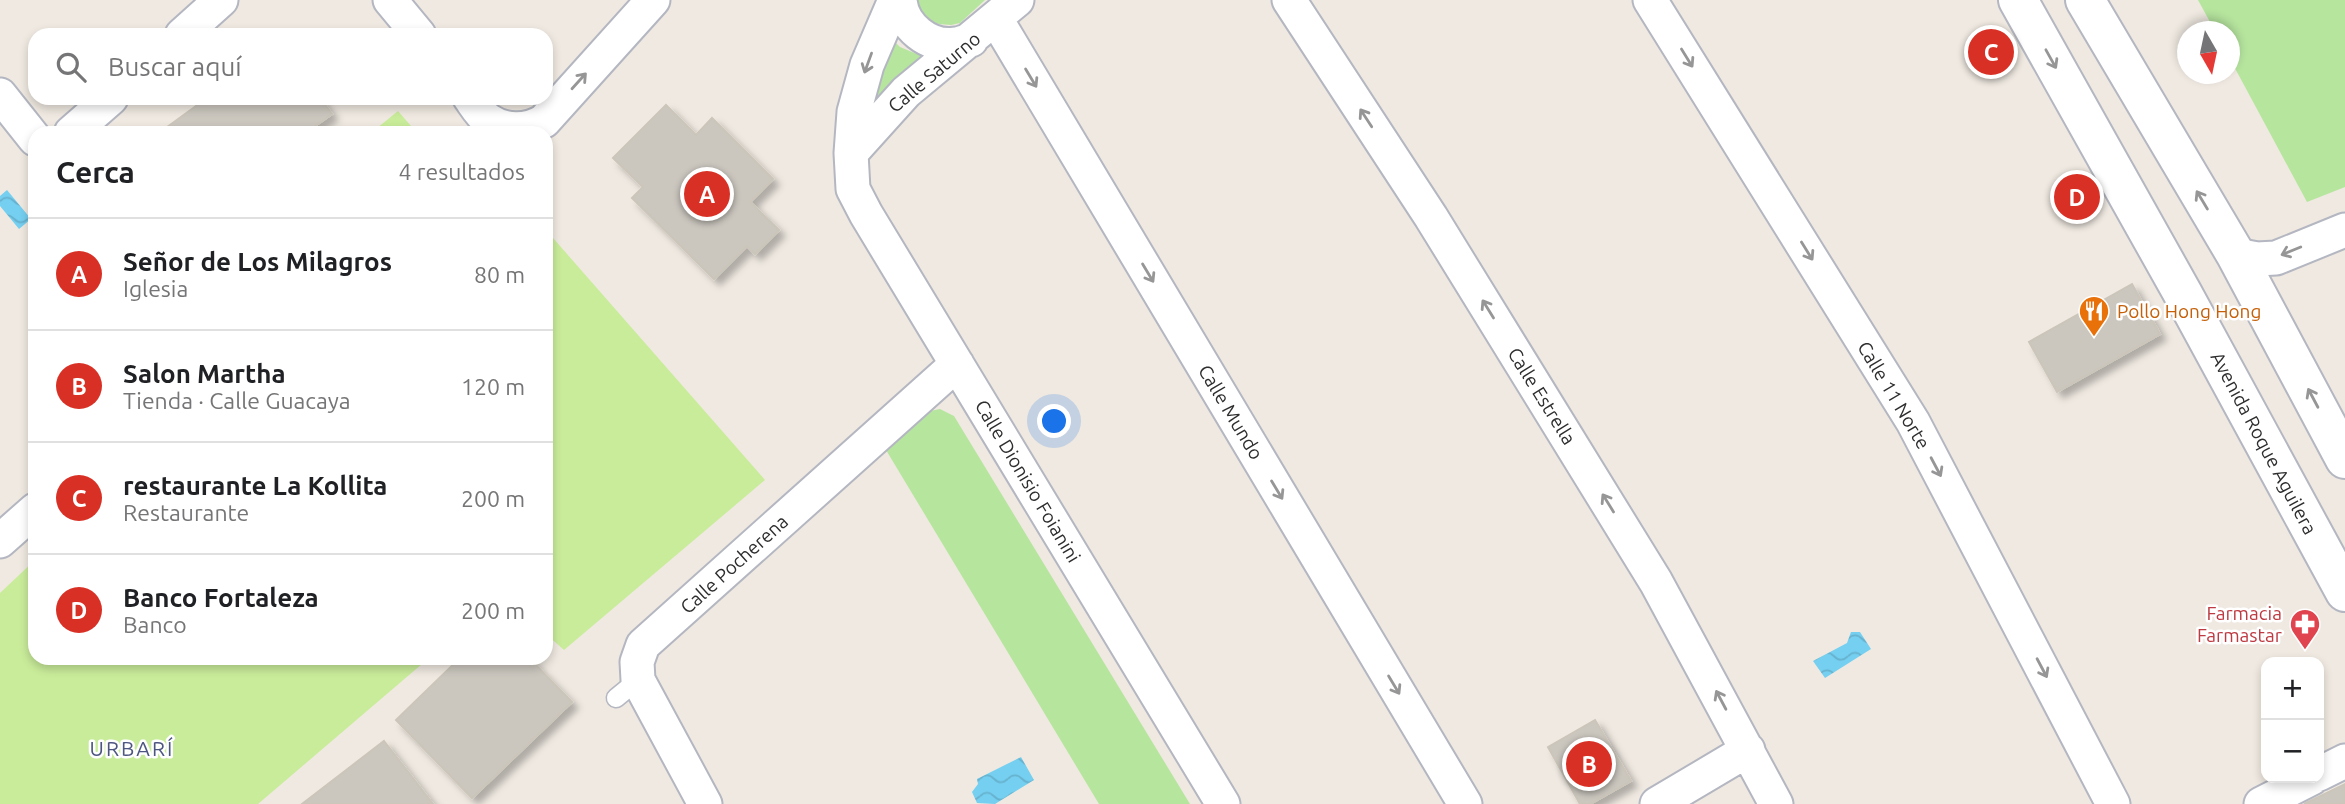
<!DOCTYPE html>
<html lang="es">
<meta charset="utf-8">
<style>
:root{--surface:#fff;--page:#f2f2f2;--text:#202124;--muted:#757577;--line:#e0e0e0;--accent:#d93025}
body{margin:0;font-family:Ubuntu,sans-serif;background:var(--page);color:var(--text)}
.controls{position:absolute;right:21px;bottom:21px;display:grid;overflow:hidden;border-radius:14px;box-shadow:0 4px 10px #0003}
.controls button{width:63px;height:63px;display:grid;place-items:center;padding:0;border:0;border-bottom:2px solid var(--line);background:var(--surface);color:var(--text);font:35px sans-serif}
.compass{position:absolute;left:2177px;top:21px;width:63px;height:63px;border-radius:50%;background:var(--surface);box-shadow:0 4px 10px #0003;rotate:171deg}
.you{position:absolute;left:1055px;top:422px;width:24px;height:24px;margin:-18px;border:5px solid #fff;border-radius:50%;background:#1a73e8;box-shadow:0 0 0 10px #1a73e833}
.badge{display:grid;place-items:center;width:46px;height:46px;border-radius:50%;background:var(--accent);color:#fff;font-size:23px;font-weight:700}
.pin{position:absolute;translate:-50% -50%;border:4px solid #fff;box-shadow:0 2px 7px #0006}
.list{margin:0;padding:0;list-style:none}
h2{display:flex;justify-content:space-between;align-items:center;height:91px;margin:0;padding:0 28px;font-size:30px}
h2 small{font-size:23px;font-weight:400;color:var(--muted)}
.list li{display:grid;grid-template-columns:46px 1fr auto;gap:21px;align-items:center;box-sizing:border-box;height:112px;padding:0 28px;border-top:2px solid var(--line)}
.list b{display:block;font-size:26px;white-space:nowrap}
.list p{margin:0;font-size:23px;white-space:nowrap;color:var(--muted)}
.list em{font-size:23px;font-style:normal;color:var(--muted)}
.icon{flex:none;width:38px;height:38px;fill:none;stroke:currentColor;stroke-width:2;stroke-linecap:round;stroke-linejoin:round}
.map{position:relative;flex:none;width:2345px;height:804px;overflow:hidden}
.search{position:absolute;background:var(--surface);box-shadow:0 4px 10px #0003;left:28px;top:28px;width:525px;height:77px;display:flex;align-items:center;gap:18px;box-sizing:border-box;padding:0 24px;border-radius:21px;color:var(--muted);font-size:26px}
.panel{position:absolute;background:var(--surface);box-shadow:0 4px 10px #0003;left:28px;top:126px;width:525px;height:539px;border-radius:21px}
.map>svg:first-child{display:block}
.green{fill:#b6e59e}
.pitch{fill:#c9ec9a}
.water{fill:url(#water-waves)}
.building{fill:#cbc7bf;stroke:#cbc5ba;stroke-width:2;filter:url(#shadow)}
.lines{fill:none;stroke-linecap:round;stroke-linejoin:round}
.lane-casing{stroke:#b4b7c1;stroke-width:21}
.street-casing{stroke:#b4b7c1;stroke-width:37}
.secondary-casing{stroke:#b4b7c1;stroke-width:42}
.lane{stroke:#fff;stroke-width:18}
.street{stroke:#fff;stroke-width:33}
.secondary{stroke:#fff;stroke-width:38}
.oneway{stroke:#969696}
.labels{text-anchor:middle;stroke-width:5;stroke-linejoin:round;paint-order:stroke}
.street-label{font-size:19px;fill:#2e2e2e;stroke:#fff}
.food-label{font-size:19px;fill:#c56008;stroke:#fff;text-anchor:start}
.health-label{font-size:19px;fill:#be3a42;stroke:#fff;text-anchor:end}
.neighbourhood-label{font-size:21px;letter-spacing:2px;fill:#4d5680;stroke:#fff}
</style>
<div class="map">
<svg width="2345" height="804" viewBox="0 0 2345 804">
<defs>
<pattern id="water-waves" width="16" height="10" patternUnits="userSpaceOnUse" patternTransform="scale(1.75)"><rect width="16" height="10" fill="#75cff0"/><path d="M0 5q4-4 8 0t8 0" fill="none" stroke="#66b2ce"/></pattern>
<filter id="shadow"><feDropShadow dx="6" dy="6" stdDeviation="3.5" flood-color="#0004"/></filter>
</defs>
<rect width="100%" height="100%" fill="#efe9e1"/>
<path class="green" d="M913,0H985L960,23L951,25L939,24L926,20Z
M2198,0H2345V187L2307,202L2230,59V32L2215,31Z
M893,40L900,47L924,57L882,95L875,96Z
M940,409L954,416L1190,804H1099L880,440L910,415Z"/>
<path class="pitch" d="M398,111L417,133H371Z
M546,230L765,480L564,650L546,634Z
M35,560V658H429L258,804H0V593Z"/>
<path class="water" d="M7,190L31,219L19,229L0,206V196Z
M1851,632H1860L1871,649L1825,678L1813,661L1847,643Z
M1021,757L1034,780L995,804L977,803L972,792L978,784L977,779Z"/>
<path class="building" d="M207,98H320L332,114L305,133H159Z
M666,105L696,135L712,118L773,179L750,202L779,230L755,254L747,246L714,279L632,198L643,187L613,158Z
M2132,284L2160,334L2057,392L2029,342Z
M460,658H529L572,702L472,798L396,720Z
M1595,720L1631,781L1590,804H1580L1548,747Z
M384,741L433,804H302Z
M2345,784V804H2304Z"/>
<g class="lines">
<g class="lane-casing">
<path id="lane" d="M616,698L638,680"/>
</g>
<g class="street-casing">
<path id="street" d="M390,0L419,35
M895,0L867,65L854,112L851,153L853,189L866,214L1223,804
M900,0C902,26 929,48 955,44C960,44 966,41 971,40
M1289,0L1431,217L1656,582L1776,804
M1650,0L1913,422L2113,804
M996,19L1465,804
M182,35L221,0
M0,95L35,139
M470,98C475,105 481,115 488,120C505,132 528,131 544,121L653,0
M71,133L111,98
M851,153L906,92L1017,0
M2236,255L2257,259L2276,258L2345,230
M0,541L35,510
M2319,774L2345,761
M705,804L638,680L637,662L643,645L957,364
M1657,804L1748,750
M2261,804L2312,778"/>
</g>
<g class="secondary-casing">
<path id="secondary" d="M2018,0L2183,294L2345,592
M2085,0L2236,255L2345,459"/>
</g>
<use href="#lane" class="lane"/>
<use href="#street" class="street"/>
<use href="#secondary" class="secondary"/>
</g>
<defs><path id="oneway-shaft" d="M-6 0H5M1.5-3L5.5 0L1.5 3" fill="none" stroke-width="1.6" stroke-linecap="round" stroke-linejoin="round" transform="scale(1.75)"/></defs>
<g class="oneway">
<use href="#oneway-shaft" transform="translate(1687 58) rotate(58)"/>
<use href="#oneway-shaft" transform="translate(2051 59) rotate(61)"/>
<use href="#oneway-shaft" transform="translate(868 63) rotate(110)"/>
<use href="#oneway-shaft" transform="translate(1031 78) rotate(59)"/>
<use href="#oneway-shaft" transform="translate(579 81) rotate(-48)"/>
<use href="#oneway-shaft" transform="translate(1366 118) rotate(-123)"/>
<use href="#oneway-shaft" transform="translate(2202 200) rotate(-121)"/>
<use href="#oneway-shaft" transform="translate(1807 251) rotate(58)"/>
<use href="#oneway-shaft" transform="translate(2291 251) rotate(158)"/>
<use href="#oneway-shaft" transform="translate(1148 273) rotate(59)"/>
<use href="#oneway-shaft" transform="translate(1488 309) rotate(-122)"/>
<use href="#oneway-shaft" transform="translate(2313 398) rotate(-118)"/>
<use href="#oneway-shaft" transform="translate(1936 467) rotate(62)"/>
<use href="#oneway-shaft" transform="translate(1277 490) rotate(59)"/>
<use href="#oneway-shaft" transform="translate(1608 503) rotate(-122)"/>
<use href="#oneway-shaft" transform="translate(2042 668) rotate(62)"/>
<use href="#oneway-shaft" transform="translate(1394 685) rotate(59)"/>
<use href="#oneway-shaft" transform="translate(1721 700) rotate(-118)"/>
</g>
<defs>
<g id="restaurant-pin" transform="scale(1.575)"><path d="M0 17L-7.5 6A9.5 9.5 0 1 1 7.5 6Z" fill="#e8710a" stroke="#fff"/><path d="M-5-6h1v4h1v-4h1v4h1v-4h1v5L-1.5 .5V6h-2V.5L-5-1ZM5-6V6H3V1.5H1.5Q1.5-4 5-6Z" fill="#fff"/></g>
<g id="pharmacy-pin" transform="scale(1.575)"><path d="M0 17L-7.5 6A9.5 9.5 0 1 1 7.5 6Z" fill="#e0444e" stroke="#fff"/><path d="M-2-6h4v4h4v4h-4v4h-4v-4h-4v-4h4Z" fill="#fff"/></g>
</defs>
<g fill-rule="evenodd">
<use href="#restaurant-pin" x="2094" y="311"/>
<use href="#pharmacy-pin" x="2305" y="624"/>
</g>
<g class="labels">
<g class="street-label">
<text transform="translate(934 72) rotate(-40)" y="7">Calle Saturno</text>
<text transform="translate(1894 395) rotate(59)" y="7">Calle 11 Norte</text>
<text transform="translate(1542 396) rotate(58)" y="7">Calle Estrella</text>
<text transform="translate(1231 412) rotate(59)" y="7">Calle Mundo</text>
<text transform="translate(2264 443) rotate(62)" y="7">Avenida Roque Aguilera</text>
<text transform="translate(1028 481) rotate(59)" y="7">Calle Dionisio Foianini</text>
<text transform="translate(734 564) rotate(-42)" y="7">Calle Pocherena</text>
</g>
<g class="food-label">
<text x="2117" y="318">Pollo Hong Hong</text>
</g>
<g class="health-label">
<text x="2282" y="620">Farmacia<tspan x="2282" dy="22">Farmastar</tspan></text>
</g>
<g class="neighbourhood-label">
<text x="132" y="756">URBARÍ</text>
</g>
</g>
</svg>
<div class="controls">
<button>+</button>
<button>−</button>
</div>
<svg class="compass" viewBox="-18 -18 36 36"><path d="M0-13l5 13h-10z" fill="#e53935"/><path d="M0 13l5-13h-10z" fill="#757577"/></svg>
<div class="you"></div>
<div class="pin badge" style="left:707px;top:194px">A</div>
<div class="pin badge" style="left:1589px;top:764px">B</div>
<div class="pin badge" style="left:1991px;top:52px">C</div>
<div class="pin badge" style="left:2077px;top:197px">D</div>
<div class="search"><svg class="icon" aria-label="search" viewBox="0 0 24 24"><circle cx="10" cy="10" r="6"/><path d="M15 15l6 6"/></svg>Buscar aquí</div>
<section class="panel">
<h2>Cerca<small>4 resultados</small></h2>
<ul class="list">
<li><span class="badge">A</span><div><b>Señor de Los Milagros</b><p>Iglesia</p></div><em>80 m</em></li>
<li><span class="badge">B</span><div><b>Salon Martha</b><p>Tienda · Calle Guacaya</p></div><em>120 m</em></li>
<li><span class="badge">C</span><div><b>restaurante La Kollita</b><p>Restaurante</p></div><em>200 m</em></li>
<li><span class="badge">D</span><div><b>Banco Fortaleza</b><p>Banco</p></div><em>200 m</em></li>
</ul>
</section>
</div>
